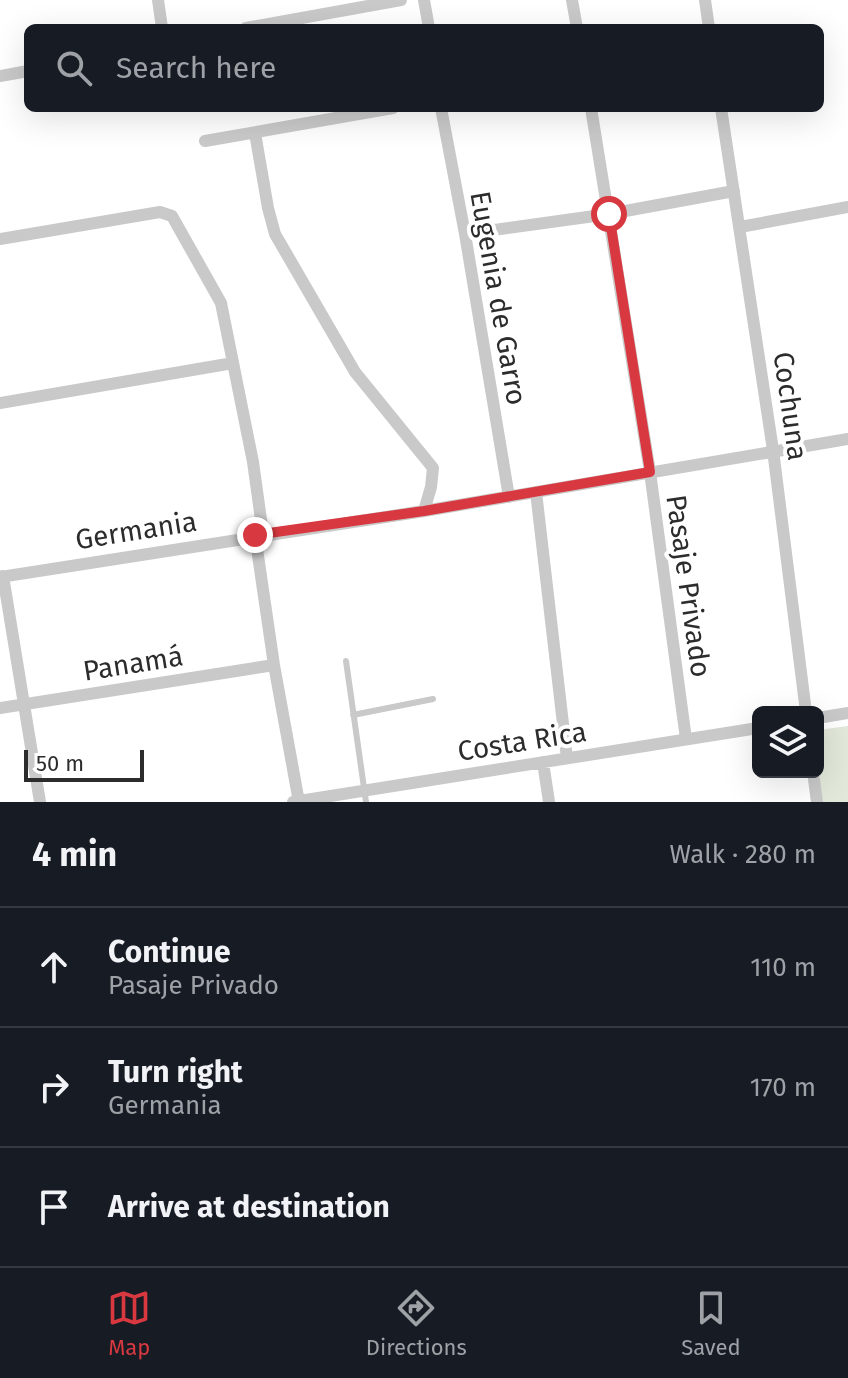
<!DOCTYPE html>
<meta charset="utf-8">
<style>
:root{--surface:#171b24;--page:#20242c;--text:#f1f3f6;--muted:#9ea1a6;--line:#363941;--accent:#d83940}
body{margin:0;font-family:"Fira Sans",sans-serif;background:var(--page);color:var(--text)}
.controls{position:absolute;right:24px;bottom:24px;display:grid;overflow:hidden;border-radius:12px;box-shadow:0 8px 32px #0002}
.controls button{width:72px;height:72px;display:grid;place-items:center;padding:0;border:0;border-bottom:2px solid var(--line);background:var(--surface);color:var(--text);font:40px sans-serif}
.scale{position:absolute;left:24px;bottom:20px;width:120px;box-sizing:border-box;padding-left:8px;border:4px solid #2c2c2c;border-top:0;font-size:22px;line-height:28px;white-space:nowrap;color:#2c2c2c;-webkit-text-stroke:6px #fff;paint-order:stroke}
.stop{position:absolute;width:24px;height:24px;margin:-18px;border:6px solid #d83940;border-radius:50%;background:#fff}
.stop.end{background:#d83940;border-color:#fff;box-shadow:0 2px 8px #0008}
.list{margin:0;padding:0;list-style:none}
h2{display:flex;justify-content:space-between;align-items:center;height:104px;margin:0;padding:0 32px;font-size:34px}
h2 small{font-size:26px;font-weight:400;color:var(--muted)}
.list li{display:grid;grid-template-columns:52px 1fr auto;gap:24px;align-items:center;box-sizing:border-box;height:120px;padding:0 32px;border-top:2px solid var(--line)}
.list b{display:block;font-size:30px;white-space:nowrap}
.list p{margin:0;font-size:26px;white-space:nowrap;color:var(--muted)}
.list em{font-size:26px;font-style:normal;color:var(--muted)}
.icon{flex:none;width:44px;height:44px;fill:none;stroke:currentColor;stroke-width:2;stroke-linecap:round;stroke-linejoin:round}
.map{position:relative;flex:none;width:848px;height:802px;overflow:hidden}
.search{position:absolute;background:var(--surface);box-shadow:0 8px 32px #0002;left:24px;right:24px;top:24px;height:88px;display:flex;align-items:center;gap:20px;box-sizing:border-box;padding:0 28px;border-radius:12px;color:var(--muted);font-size:30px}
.sheet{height:464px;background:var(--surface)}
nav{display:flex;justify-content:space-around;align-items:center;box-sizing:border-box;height:112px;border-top:2px solid var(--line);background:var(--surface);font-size:22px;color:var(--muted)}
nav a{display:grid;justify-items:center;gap:4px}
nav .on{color:var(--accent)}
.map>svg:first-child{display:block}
.green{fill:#e2e9da}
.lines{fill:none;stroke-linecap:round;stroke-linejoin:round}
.lane{stroke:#c9c9c9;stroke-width:6}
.street{stroke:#c9c9c9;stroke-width:12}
.route{stroke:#d83940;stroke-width:10}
.labels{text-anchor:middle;stroke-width:8;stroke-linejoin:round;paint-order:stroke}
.street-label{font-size:28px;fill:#2c2c2c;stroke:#fff}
</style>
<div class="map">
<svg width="848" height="802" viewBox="0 0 848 802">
<rect width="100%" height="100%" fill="#fff"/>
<path class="green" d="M848,726V802H821L818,730Z"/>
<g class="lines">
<path class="lane" d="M346,661L366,802
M353,715L433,699"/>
<path class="street" d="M158,0L162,28
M424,0L429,28
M572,0L577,28
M705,0L709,28
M246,28L401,0
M0,76L28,71
M441,108L465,234L509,497
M591,108L650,472L686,739
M721,108L773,450L806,712
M255,133L268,208L275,234L355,372L433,468L431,487L424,511
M205,141L393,108
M740,227L848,207
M465,234L609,214L734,191
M0,239L160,212L172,216L221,303L253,462L263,534
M0,403L233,363
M536,492L567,758
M255,535L274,665L299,802
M3,576L40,802
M0,577L424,511L848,439
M0,708L274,665
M818,718L848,713
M543,762L549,802
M813,772L817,802
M293,802L758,728"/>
</g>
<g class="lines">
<path class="route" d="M255,535L424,511L650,472L609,214"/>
</g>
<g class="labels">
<g class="street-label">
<text transform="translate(499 298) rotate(80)" y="10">Eugenia de Garro</text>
<text transform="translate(791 406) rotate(82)" y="10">Cochuna</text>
<text transform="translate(136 530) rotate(-9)" y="10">Germania</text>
<text transform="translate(689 586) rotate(82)" y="10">Pasaje Privado</text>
<text transform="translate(133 663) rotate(-9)" y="10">Panamá</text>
<text transform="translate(522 741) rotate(-9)" y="10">Costa Rica</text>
</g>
</g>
</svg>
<div class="controls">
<button><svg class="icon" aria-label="layers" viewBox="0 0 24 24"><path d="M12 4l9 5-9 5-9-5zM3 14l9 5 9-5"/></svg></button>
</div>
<div class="scale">50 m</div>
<div class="stop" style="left:609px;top:214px"></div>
<div class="stop end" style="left:255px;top:535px"></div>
<div class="search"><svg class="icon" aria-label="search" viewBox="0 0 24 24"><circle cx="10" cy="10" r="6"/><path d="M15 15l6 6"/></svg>Search here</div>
</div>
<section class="sheet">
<h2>4 min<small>Walk · 280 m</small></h2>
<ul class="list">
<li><svg class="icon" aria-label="ahead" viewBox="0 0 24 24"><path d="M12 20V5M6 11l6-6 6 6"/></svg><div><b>Continue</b><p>Pasaje Privado</p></div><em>110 m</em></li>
<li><svg class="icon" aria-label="right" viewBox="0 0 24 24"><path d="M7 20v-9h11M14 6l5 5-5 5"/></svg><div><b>Turn right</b><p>Germania</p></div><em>170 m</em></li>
<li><svg class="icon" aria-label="arrive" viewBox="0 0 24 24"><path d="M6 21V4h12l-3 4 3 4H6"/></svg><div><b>Arrive at destination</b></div></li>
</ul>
</section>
<nav>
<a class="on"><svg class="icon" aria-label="map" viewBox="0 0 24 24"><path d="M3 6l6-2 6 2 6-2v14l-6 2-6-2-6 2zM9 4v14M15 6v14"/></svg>Map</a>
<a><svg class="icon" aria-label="directions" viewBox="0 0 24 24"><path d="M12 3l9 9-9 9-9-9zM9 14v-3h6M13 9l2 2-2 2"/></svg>Directions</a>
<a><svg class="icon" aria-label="saved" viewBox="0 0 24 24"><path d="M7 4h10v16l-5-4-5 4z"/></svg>Saved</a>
</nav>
